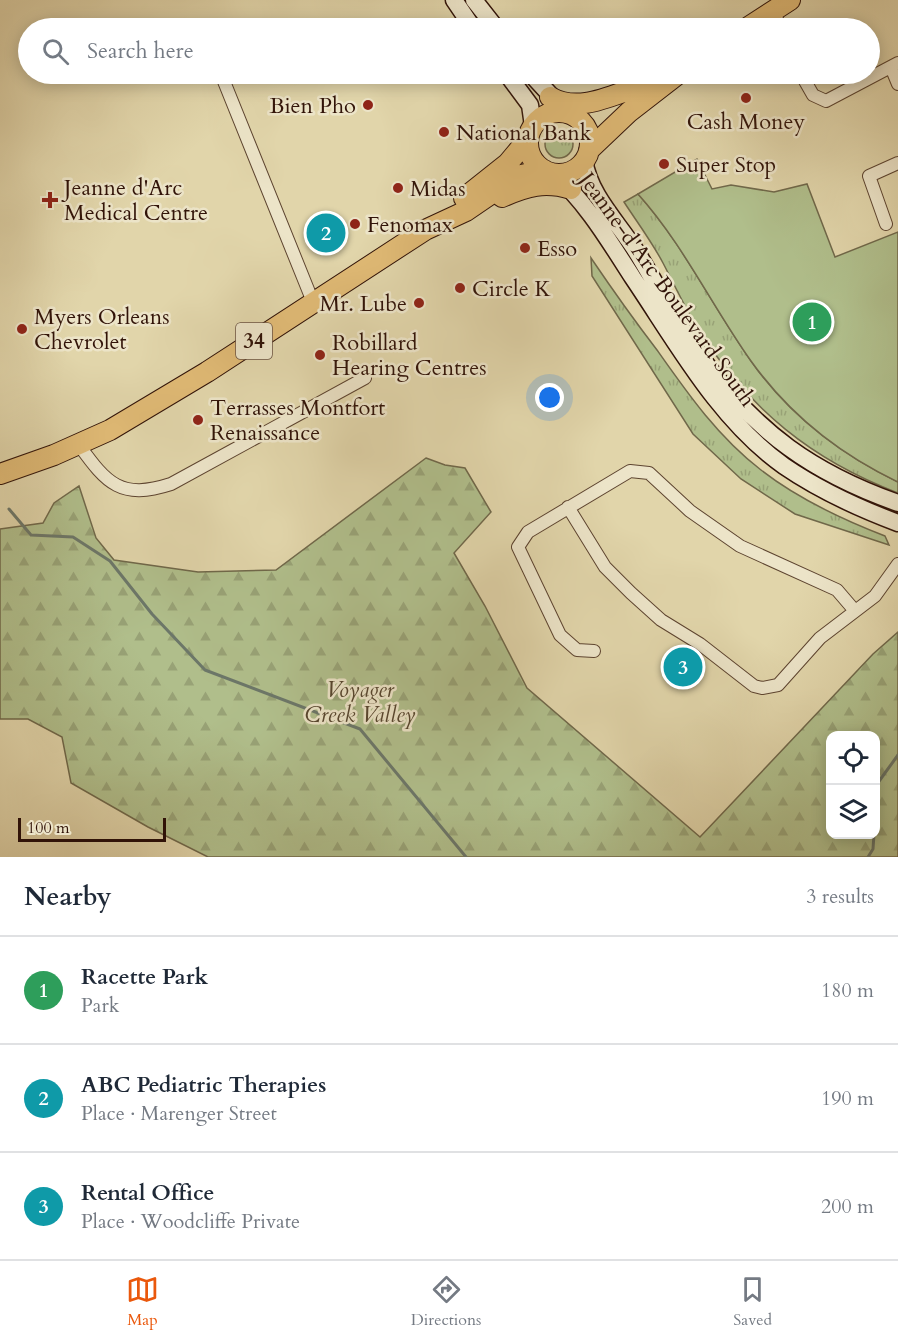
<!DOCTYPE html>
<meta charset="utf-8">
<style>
:root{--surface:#fff;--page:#f6f6f7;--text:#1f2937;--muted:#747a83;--line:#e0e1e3;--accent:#ea580c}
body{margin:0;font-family:Cardo,serif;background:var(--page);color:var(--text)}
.controls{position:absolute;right:18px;bottom:18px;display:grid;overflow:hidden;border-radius:12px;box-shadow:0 3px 15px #0003}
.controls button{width:54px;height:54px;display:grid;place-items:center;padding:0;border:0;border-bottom:2px solid var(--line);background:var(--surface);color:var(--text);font:30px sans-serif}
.scale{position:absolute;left:18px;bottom:15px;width:148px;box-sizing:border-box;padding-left:6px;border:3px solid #311308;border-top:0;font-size:16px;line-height:21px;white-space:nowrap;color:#311308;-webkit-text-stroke:4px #ece4c8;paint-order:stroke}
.you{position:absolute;left:550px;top:398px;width:21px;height:21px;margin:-15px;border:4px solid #fff;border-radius:50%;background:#1a73e8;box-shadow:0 0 0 9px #1a73e833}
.badge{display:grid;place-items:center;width:39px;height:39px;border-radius:50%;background:var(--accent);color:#fff;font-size:20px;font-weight:700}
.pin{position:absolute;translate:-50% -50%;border:3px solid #fff;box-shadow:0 2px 6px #0006}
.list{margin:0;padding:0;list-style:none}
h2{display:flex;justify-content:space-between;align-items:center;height:78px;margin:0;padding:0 24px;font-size:26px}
h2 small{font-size:20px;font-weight:400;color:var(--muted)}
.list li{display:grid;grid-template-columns:39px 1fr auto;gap:18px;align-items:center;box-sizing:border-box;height:108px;padding:0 24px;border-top:2px solid var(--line)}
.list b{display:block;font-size:22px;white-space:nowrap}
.list p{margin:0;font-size:20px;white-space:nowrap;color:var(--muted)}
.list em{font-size:20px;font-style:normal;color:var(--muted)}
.icon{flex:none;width:33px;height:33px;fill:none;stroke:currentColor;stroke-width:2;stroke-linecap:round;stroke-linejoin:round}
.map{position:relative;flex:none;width:898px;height:857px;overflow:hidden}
.search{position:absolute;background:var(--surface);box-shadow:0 3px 15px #0003;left:18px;right:18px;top:18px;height:66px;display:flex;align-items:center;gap:15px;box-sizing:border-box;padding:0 21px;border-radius:33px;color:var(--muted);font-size:22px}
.sheet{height:402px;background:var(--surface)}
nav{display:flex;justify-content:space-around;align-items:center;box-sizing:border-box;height:84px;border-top:2px solid var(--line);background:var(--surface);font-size:16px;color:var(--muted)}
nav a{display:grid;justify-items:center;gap:3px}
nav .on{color:var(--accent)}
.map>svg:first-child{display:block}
.grass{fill:url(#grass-tufts);stroke:#70684a;stroke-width:1.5}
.forest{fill:url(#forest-firs);stroke:#70684a;stroke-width:1.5;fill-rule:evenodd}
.park{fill:#b0be8b;stroke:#70684a;stroke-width:1.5}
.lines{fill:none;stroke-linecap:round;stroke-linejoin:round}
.stream{stroke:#6c7769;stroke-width:3}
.minor-casing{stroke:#5d4430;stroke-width:14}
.secondary-casing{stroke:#311308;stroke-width:19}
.primary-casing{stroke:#311308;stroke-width:22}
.minor{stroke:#ece4c8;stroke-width:12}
.secondary{stroke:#ece4c8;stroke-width:16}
.primary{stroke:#e0ba75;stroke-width:20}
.poi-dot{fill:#8f2418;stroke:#ece4c8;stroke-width:2}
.labels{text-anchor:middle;stroke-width:5;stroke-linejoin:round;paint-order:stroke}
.shield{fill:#ece4c8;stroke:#695242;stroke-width:1.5}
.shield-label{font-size:21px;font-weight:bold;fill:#311308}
.poi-label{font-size:22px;fill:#311308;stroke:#ece4c8;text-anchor:start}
.street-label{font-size:22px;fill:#311308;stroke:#ece4c8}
.park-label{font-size:22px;font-style:italic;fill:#57462f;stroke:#ece4c8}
</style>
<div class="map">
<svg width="898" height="857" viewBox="0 0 898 857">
<defs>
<pattern id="grass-tufts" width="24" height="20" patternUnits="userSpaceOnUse" patternTransform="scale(1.5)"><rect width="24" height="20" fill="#b0be8b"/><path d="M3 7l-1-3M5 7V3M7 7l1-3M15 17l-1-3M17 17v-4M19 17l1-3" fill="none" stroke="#98a276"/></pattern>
<pattern id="forest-firs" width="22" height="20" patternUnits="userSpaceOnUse" patternTransform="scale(1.5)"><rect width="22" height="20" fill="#b0be8b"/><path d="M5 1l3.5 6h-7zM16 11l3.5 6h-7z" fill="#98a276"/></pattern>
</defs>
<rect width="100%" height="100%" fill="#e1d5aa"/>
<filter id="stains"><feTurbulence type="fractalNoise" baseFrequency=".00333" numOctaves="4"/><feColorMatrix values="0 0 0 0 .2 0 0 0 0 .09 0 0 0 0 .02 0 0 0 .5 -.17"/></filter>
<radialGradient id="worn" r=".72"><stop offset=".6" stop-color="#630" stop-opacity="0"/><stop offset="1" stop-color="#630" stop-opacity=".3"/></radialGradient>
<path class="grass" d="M545 144a14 14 0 1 1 28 0a14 14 0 1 1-28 0Z
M638,194C683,244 712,306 751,361C788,414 840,454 898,482V493C812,460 750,410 700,332C686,310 675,286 663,263C652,242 637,222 624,202Z
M591,258C612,289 634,320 657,350C688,394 718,437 761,470C798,499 841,519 885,536L889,545L795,514L741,479L693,434L592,276Z"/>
<path class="forest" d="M426,458L445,465L465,468L491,512L454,553L485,606L527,688L700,837L873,654L898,632V857H208L148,827L71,783L62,737L28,719H0V529L43,523L54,503L79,486L96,538L114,560L198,572L276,570ZM830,736H876V834H830Z"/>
<path class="park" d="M697,159L712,189L731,185L774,192L807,184L835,257L898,232V482C839,454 789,414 751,361C712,306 683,244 638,194Z"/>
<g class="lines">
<path class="stream" d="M9,509L31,535L73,537L110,561L152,614L205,670L360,729L466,857
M876,806L877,784L898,755
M868,857L873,849L874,834"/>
<g class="minor-casing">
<path id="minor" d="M773,11L781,28
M891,67L898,84
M221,74L313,302
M801,74L813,95L826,101L898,63
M886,224L869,176L898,163
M79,445C107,484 121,500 171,484L365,378
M568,507L605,567L631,593L661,620L700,644L754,686L762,688L778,685L820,638L875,596L898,564
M594,651L577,650L560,635L518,547L528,532L630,471L649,473L690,511L740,546L837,590L855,611"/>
</g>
<g class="secondary-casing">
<path id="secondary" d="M454,0L473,28
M474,0L496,28
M507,74L530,105L533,126
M531,74L567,113
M584,160C590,196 617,221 636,251C658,286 677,326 703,360C757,433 813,473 898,503
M553,173C587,203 609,241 633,278C677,343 719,420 784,466C819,490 858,508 898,523"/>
</g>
<g class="primary-casing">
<path id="primary" d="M747,28L790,0
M550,97C584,116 620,89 655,82
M528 143a31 31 0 1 1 62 0a31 31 0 1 1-62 0Z
M589,150L629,112L678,74
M502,197C527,186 545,181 571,189
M464,198L508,163L528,139
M0,474L54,455L110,430L207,372L425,230L466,211L517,176L544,170"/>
</g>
<use href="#minor" class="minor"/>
<use href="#secondary" class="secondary"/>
<use href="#primary" class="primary"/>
</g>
<g class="poi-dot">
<circle cx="746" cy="98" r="6"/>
<circle cx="368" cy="105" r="6"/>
<circle cx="444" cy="132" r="6"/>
<circle cx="664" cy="164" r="6"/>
<circle cx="398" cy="188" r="6"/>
<path d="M47 191h6v6h6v6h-6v6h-6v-6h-6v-6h6z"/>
<circle cx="355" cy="224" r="6"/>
<circle cx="525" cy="248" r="6"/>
<circle cx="460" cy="288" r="6"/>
<circle cx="419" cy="303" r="6"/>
<circle cx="22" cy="329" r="6"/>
<circle cx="320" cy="355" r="6"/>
<circle cx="198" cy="420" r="6"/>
</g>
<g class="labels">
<rect class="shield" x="236" y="323" width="36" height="36" rx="4.5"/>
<g class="shield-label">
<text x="254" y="348">34</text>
</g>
<g class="poi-label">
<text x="356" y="113" text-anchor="end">Bien Pho</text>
<text x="746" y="129" text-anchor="middle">Cash Money</text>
<text x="456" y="140">National Bank</text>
<text x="676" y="172">Super Stop</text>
<text x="64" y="195">Jeanne d'Arc<tspan x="64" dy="25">Medical Centre</tspan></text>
<text x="410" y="196">Midas</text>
<text x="367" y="232">Fenomax</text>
<text x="537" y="256">Esso</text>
<text x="472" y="296">Circle K</text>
<text x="407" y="311" text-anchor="end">Mr. Lube</text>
<text x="34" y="324">Myers Orleans<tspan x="34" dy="25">Chevrolet</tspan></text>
<text x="332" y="350">Robillard<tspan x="332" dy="25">Hearing Centres</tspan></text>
<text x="210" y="415">Terrasses Montfort<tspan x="210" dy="25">Renaissance</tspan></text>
</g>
<g class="street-label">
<text transform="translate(668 289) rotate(54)" y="8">Jeanne-d'Arc Boulevard South</text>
</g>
<g class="park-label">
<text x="360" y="697">Voyager<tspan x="360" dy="25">Creek Valley</tspan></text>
</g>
</g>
<rect width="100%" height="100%" filter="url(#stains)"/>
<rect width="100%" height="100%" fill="url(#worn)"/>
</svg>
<div class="controls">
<button><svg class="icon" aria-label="locate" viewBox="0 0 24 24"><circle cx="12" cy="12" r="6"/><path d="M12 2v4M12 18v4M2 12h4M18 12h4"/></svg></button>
<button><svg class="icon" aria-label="layers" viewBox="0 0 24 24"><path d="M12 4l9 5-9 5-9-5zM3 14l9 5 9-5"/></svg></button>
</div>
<div class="scale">100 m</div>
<div class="you"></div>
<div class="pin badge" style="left:812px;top:322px;background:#2e9e5b">1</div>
<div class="pin badge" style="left:326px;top:233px;background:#0f9aa8">2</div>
<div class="pin badge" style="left:683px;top:667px;background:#0f9aa8">3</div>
<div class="search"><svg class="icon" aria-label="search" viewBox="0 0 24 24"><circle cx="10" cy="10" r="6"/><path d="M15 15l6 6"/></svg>Search here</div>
</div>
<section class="sheet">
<h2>Nearby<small>3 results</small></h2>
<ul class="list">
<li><span class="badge" style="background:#2e9e5b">1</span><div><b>Racette Park</b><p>Park</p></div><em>180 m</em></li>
<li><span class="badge" style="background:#0f9aa8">2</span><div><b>ABC Pediatric Therapies</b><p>Place · Marenger Street</p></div><em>190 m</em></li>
<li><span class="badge" style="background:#0f9aa8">3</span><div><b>Rental Office</b><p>Place · Woodcliffe Private</p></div><em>200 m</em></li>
</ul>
</section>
<nav>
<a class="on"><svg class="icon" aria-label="map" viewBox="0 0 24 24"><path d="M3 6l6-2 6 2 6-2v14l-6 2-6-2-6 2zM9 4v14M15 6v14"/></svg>Map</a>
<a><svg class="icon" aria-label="directions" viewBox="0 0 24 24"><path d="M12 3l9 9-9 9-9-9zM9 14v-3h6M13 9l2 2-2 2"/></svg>Directions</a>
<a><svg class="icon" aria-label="saved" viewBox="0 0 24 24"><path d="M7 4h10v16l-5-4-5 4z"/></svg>Saved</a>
</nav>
